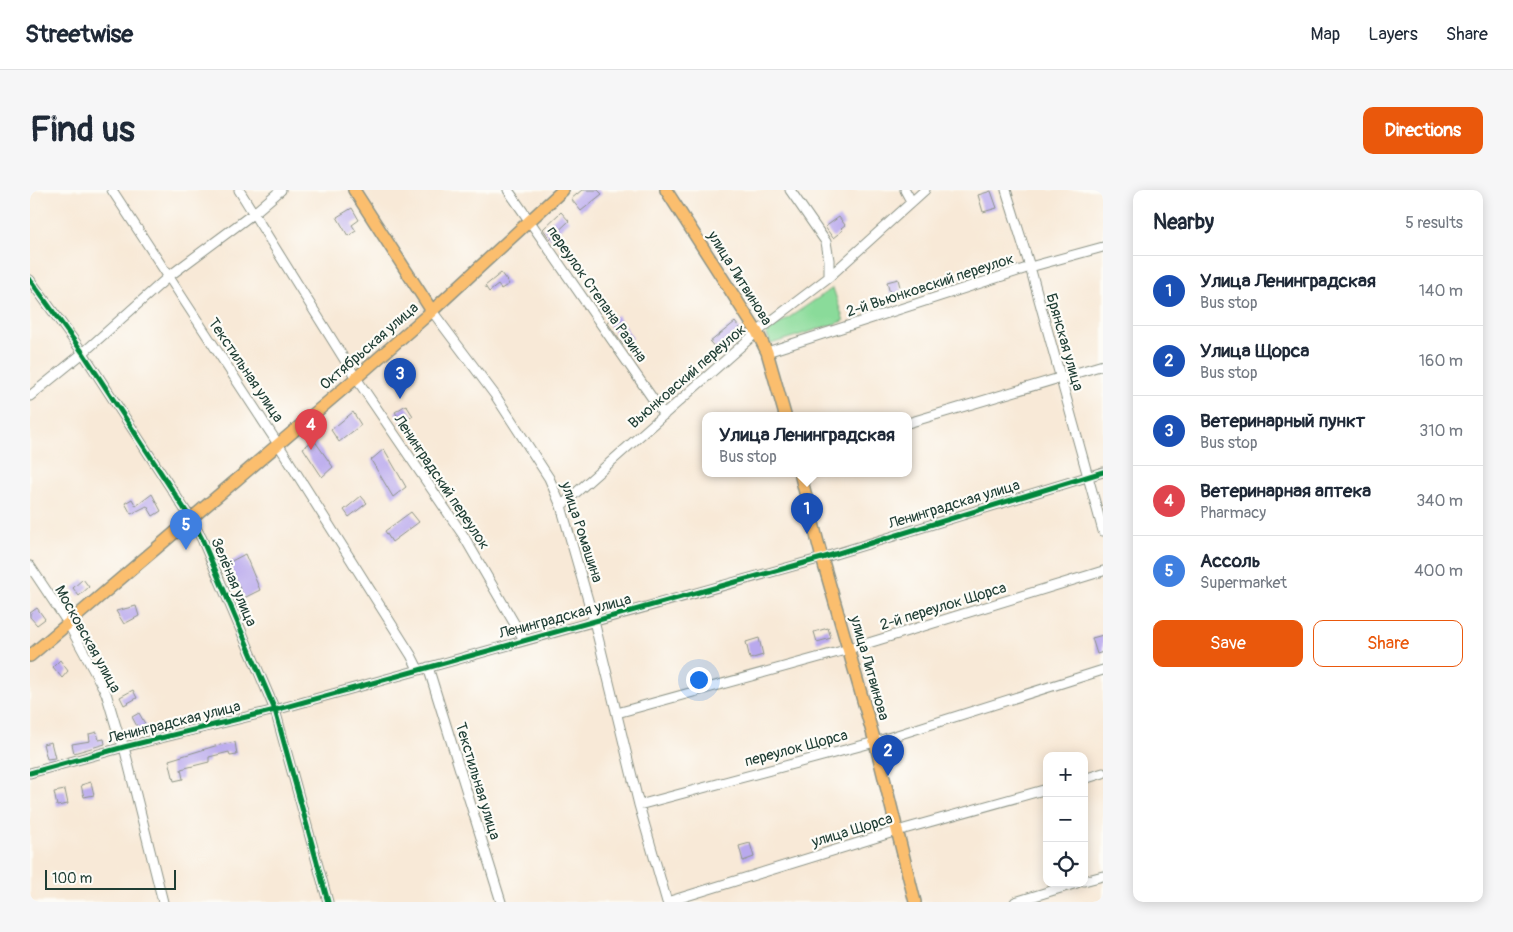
<!DOCTYPE html>
<meta charset="utf-8">
<style>
:root{--surface:#fff;--page:#f6f6f7;--text:#1f2937;--muted:#747a83;--line:#e0e1e3;--accent:#ea580c}
body{margin:0;font-family:Pangolin,sans-serif;background:var(--page);color:var(--text)}
.controls{position:absolute;right:15px;bottom:15px;display:grid;overflow:hidden;border-radius:10px;box-shadow:0 2px 12px #0003}
.controls button{width:45px;height:45px;display:grid;place-items:center;padding:0;border:0;border-bottom:1px solid var(--line);background:var(--surface);color:var(--text);font:25px sans-serif}
.scale{position:absolute;left:15px;bottom:12px;width:131px;box-sizing:border-box;padding-left:5px;border:2px solid #1f3d34;border-top:0;font-size:14px;line-height:18px;white-space:nowrap;color:#1f3d34;-webkit-text-stroke:4px #fdfcf7;paint-order:stroke}
.you{position:absolute;left:668px;top:489px;width:18px;height:18px;margin:-12px;border:4px solid #fff;border-radius:50%;background:#1a73e8;box-shadow:0 0 0 8px #1a73e833}
.badge{display:grid;place-items:center;width:32px;height:32px;border-radius:50%;background:var(--accent);color:#fff;font-size:16px;font-weight:700}
.pin{position:absolute;translate:-50% -41px;filter:drop-shadow(0 1px 2px #0008)}
.pin::after{content:'';position:absolute;top:26px;width:18px;height:15px;background:inherit;clip-path:polygon(0 0,100% 0,50% 100%)}
.popup{position:absolute;left:672px;top:222px;width:210px;height:65px;box-sizing:border-box;display:grid;place-content:center;border-radius:10px;background:var(--surface);filter:drop-shadow(0 1px 4px #0005);font-size:16px;white-space:nowrap;color:var(--muted)}
.popup b{font-size:19px;color:var(--text)}
.popup::after{content:'';position:absolute;left:50%;top:100%;margin-left:-10px;border:10px solid transparent;border-top-color:var(--surface)}
.list{margin:0;padding:0;list-style:none}
h2{display:flex;justify-content:space-between;align-items:center;height:65px;margin:0;padding:0 20px;font-size:21px}
h2 small{font-size:16px;font-weight:400;color:var(--muted)}
.list li{display:grid;grid-template-columns:32px 1fr auto;gap:15px;align-items:center;box-sizing:border-box;height:70px;padding:0 20px;border-top:1px solid var(--line)}
.list b{display:block;font-size:19px;white-space:nowrap}
.list p{margin:0;font-size:16px;white-space:nowrap;color:var(--muted)}
.list em{font-size:16px;font-style:normal;color:var(--muted)}
.actions{display:flex;gap:10px;padding:15px 20px}
.actions a{flex:1;padding:11px 0;border:1px solid var(--accent);border-radius:10px;text-align:center;font-size:18px;color:var(--accent)}
.actions .main{background:var(--accent);color:#fff}
.icon{flex:none;width:28px;height:28px;fill:none;stroke:currentColor;stroke-width:2;stroke-linecap:round;stroke-linejoin:round}
.map{position:relative;flex:none;width:1073px;height:712px;overflow:hidden;border-radius:10px}
header{display:flex;align-items:center;gap:30px;box-sizing:border-box;height:70px;padding:0 25px;background:var(--surface);border-bottom:1px solid var(--line)}
header strong{font-size:24px}
nav{display:flex;gap:28px;margin-inline-start:auto;font-size:18px}
.intro{display:flex;align-items:center;justify-content:space-between;box-sizing:border-box;height:120px;padding:0 30px}
h1{margin:0;font-size:35px}
.button{padding:12px 22px;border-radius:10px;background:var(--accent);color:#fff;font-size:18px;font-weight:700}
main{display:flex;gap:30px;padding:0 30px}
aside{flex:1;background:var(--surface);border-radius:10px;box-shadow:0 2px 12px #0003}
.map>svg:first-child{display:block}
.green{fill:#8adb9a;stroke:#548c67}
.building{fill:#b9a9ed}
.lines{fill:none;stroke-linecap:round;stroke-linejoin:round}
.minor-casing{stroke:#8c9386;stroke-width:11}
.major-casing{stroke:#8c9386;stroke-width:14}
.minor{stroke:#fff;stroke-width:9}
.major{stroke:#fbbe6e;stroke-width:11}
.cycleway-casing{stroke:#fdfcf7;stroke-width:8}
.cycleway{stroke:#00873e;stroke-width:5}
.labels{text-anchor:middle;stroke-width:4.5;stroke-linejoin:round;paint-order:stroke}
.street-label{font-size:15px;fill:#1f3d34;stroke:#fdfcf7}
</style>
<header>
<strong>Streetwise</strong>
<nav><a>Map</a><a>Layers</a><a>Share</a></nav>
</header>
<div class="intro"><h1>Find us</h1><a class="button">Directions</a></div>
<main>
<div class="map">
<svg width="1073" height="712" viewBox="0 0 1073 712">
<rect width="100%" height="100%" fill="#fdfcf7"/>
<filter id="ink" filterUnits="userSpaceOnUse"><feTurbulence type="fractalNoise" baseFrequency=".02" numOctaves="2"/><feDisplacementMap in="SourceGraphic" scale="10" xChannelSelector="R" yChannelSelector="G"/><feConvolveMatrix kernelMatrix="1 2 1 2 8 2 1 2 1" color-interpolation-filters="sRGB"/></filter>
<filter id="wash" filterUnits="userSpaceOnUse"><feTurbulence type="fractalNoise" baseFrequency=".0096" numOctaves="4" result="noise"/><feDisplacementMap in="SourceGraphic" scale="20" xChannelSelector="R" yChannelSelector="G"/><feGaussianBlur stdDeviation="1.12" result="paint"/><feColorMatrix in="noise" values="0 0 0 0 0 0 0 0 0 0 0 0 0 0 0 0 0 1.4 0 .05"/><feComposite in="paint" operator="in"/></filter>
<g filter="url(#wash)">
<rect width="100%" height="100%" fill="#f8e9d7"/>
<path class="green" d="M803,98L814,131L741,154L736,143Z"/>
<g id="blocks">
<path class="building" d="M552,0H568L572,4L551,21L541,9Z
M961,1L967,18L953,22L948,5Z
M322,18L329,30L322,35L326,41L318,46L307,27Z
M531,22L539,31L520,49L513,39Z
M809,27L815,35L811,38L813,40L803,48L795,37Z
M471,83L479,94L471,99L468,95L459,102L455,96Z
M868,89L872,105L861,108L857,92Z
M587,125L603,148L593,155L577,132Z
M705,132L712,141L688,161L680,152Z
M376,215L383,226L372,233L365,222Z
M323,222L331,235L309,252L301,240Z
M284,250L303,277L292,287L273,258Z
M354,259L376,297L363,307L341,270Z
M122,304L131,321L123,326L117,316L101,324L95,313L102,309L106,316Z
M331,306L337,313L319,327L314,320Z
M381,322L389,332L362,352L355,341Z
M215,364L230,400L214,408L198,373Z
M53,389L59,397L49,406L43,398Z
M106,416L109,426L94,434L86,421Z
M7,418L15,429L7,435L0,427V423Z
M798,438L801,448L787,452L784,442Z
M1073,445V462L1067,464L1062,448Z
M729,448L733,465L720,469L716,452Z
M30,470L38,481L32,488L23,477Z
M103,500L107,508L94,515L90,507Z
M109,523L118,539L110,542L102,527Z
M67,542L69,550L74,549L75,554L44,563L42,554L60,551L59,544Z
M21,552L25,568L17,569L13,554Z
M205,552L207,565L200,566L199,562L179,567V572L151,579L153,589L144,591L139,570L185,556Z
M61,592L64,605L54,607L51,595Z
M35,600L38,614L27,616L24,602Z
M720,653L724,667L713,671L709,656Z"/>
</g>
</g>
<g filter="url(#ink)">
<use href="#blocks" fill-opacity="0" stroke="#8c9386" stroke-width="1"/>
<g class="lines">
<g class="minor-casing">
<path id="minor" d="M82,0L248,254L381,465L388,479
M209,0L326,188L433,345L494,450
M478,0L634,225
M760,0L796,52L799,70V87
M875,0L881,11
M976,0L1000,77L1073,341
M0,90L53,163L161,329L172,349L245,520L298,712
M402,121L465,205L519,288L531,316L564,431L609,615L637,712
M737,162L1000,77L1073,57
M0,206L53,163L138,87L224,23L251,0
M878,233L1073,175
M531,316L727,142L799,87L895,0
M0,376L38,433L76,503L87,540L94,557L133,712
M398,477L471,712
M587,523L819,459L1073,381
M0,583L94,557L245,520L792,368L1073,282
M1054,589L1073,583
M609,615L845,552L1073,480
M1054,691L1073,686
M637,712L867,641L1017,599
M985,712L1047,693"/>
</g>
<g class="major-casing">
<path id="major" d="M324,0L402,121
M636,0L727,142L737,162L755,225
M770,283L792,368L845,552L885,712
M0,466L326,188L402,121L533,0"/>
</g>
<use href="#minor" class="minor"/>
<use href="#major" class="major"/>
<g class="cycleway-casing">
<path id="cycleway" d="M0,90L53,163L161,329L172,349L245,520L298,712
M0,583L94,557L245,520L792,368L1073,282"/>
</g>
<use href="#cycleway" class="cycleway"/>
</g>
</g>
<g class="labels">
<g class="street-label">
<text transform="translate(710 88) rotate(58)" y="5">улица Литвинова</text>
<text transform="translate(900 95) rotate(-18)" y="5">2-й Вьюнковский переулок</text>
<text transform="translate(567 104) rotate(55)" y="5">переулок Степана Разина</text>
<text transform="translate(1035 152) rotate(74)" y="5">Брянская улица</text>
<text transform="translate(339 156) rotate(-41)" y="5">Октябрьская улица</text>
<text transform="translate(216 180) rotate(56)" y="5">Текстильная улица</text>
<text transform="translate(657 186) rotate(-41)" y="5">Вьюнковский переулок</text>
<text transform="translate(412 292) rotate(56)" y="5">Ленинградский переулок</text>
<text transform="translate(924 314) rotate(-17)" y="5">Ленинградская улица</text>
<text transform="translate(552 342) rotate(72)" y="5">улица Ромашина</text>
<text transform="translate(204 392) rotate(67)" y="5">Зелёная улица</text>
<text transform="translate(913 416) rotate(-17)" y="5">2-й переулок Щорса</text>
<text transform="translate(535 426) rotate(-15)" y="5">Ленинградская улица</text>
<text transform="translate(58 449) rotate(61)" y="5">Московская улица</text>
<text transform="translate(840 478) rotate(74)" y="5">улица Литвинова</text>
<text transform="translate(144 532) rotate(-14)" y="5">Ленинградская улица</text>
<text transform="translate(766 558) rotate(-15)" y="5">переулок Щорса</text>
<text transform="translate(448 591) rotate(73)" y="5">Текстильная улица</text>
<text transform="translate(822 640) rotate(-17)" y="5">улица Щорса</text>
</g>
</g>
</svg>
<div class="controls">
<button>+</button>
<button>−</button>
<button><svg class="icon" aria-label="locate" viewBox="0 0 24 24"><circle cx="12" cy="12" r="6"/><path d="M12 2v4M12 18v4M2 12h4M18 12h4"/></svg></button>
</div>
<div class="scale">100 m</div>
<div class="you"></div>
<div class="pin badge" style="left:777px;top:344px;background:#1a4fb4">1</div>
<div class="popup"><b>Улица Ленинградская</b>Bus stop</div>
<div class="pin badge" style="left:858px;top:586px;background:#1a4fb4">2</div>
<div class="pin badge" style="left:370px;top:209px;background:#1a4fb4">3</div>
<div class="pin badge" style="left:281px;top:260px;background:#e0444e">4</div>
<div class="pin badge" style="left:156px;top:360px;background:#3f7fe0">5</div>
</div>
<aside>
<h2>Nearby<small>5 results</small></h2>
<ul class="list">
<li><span class="badge" style="background:#1a4fb4">1</span><div><b>Улица Ленинградская</b><p>Bus stop</p></div><em>140 m</em></li>
<li><span class="badge" style="background:#1a4fb4">2</span><div><b>Улица Щорса</b><p>Bus stop</p></div><em>160 m</em></li>
<li><span class="badge" style="background:#1a4fb4">3</span><div><b>Ветеринарный пункт</b><p>Bus stop</p></div><em>310 m</em></li>
<li><span class="badge" style="background:#e0444e">4</span><div><b>Ветеринарная аптека</b><p>Pharmacy</p></div><em>340 m</em></li>
<li><span class="badge" style="background:#3f7fe0">5</span><div><b>Ассоль</b><p>Supermarket</p></div><em>400 m</em></li>
</ul>
<div class="actions"><a class="main">Save</a><a>Share</a></div>
</aside>
</main>
